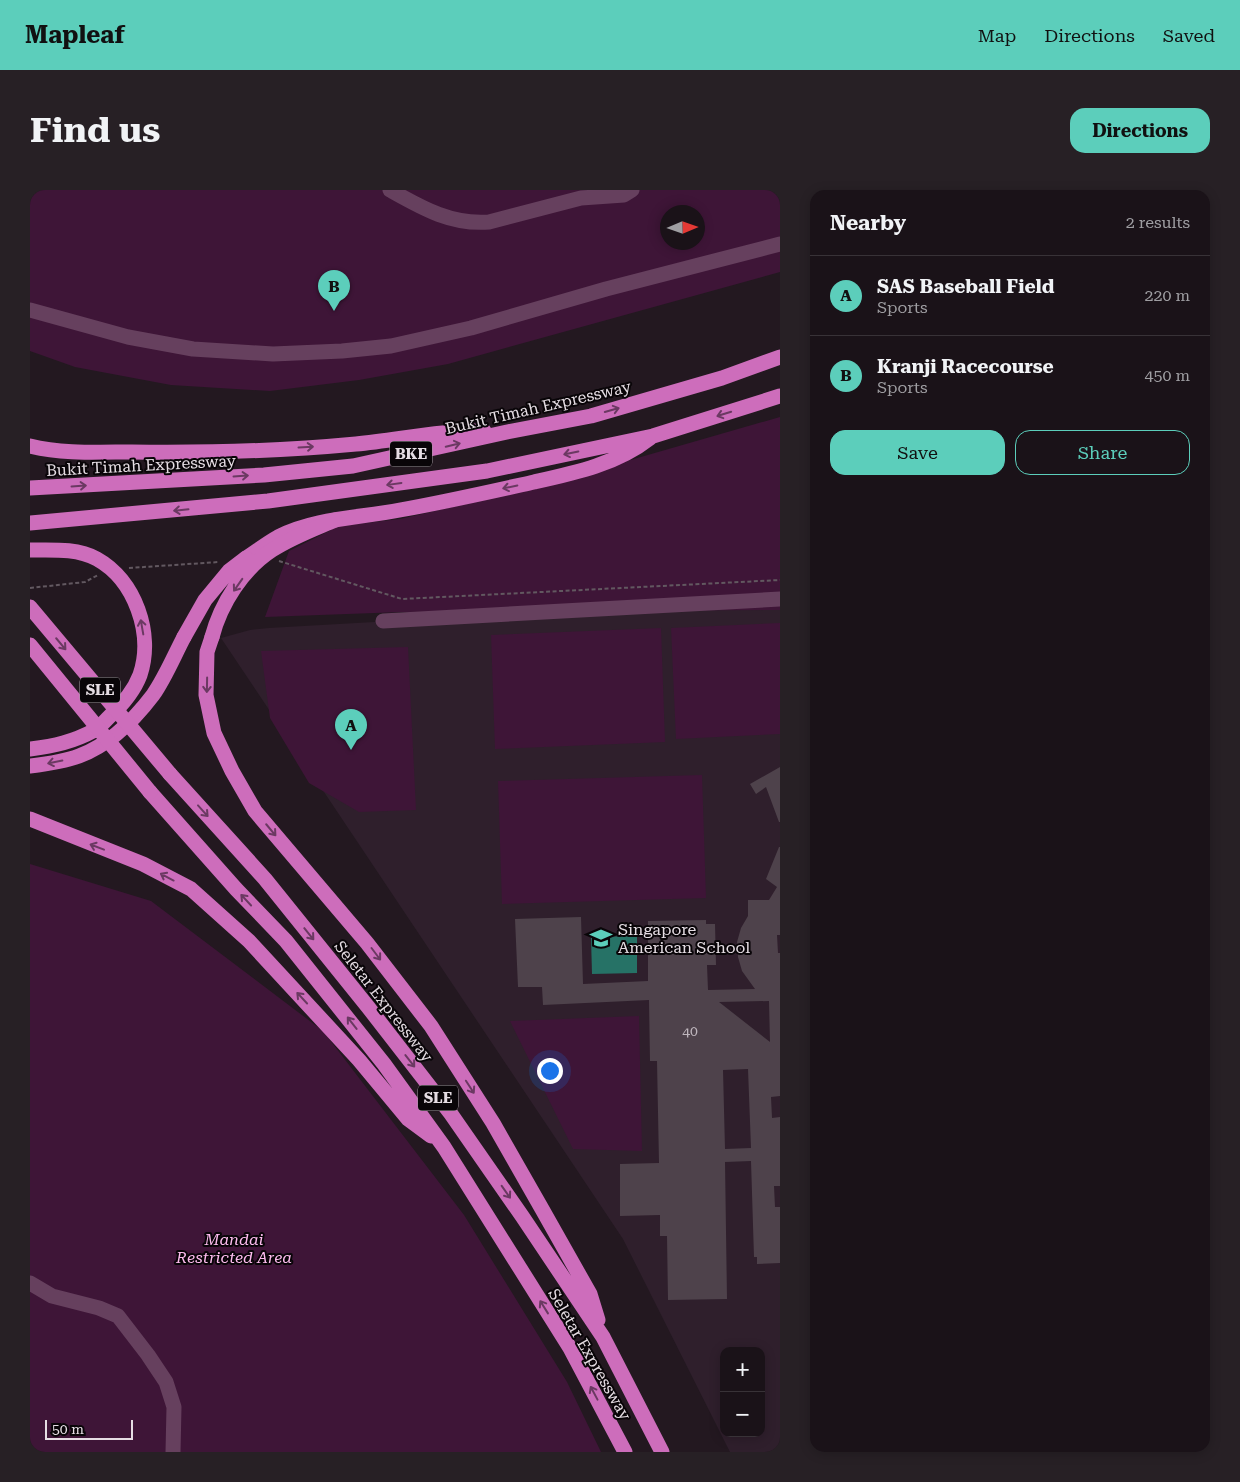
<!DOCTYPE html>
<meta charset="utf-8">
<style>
:root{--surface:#1a1218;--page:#272025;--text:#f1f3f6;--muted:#9f9ea2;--line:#383237;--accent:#5ccebb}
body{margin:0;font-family:"Roboto Serif",serif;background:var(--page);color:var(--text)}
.controls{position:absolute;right:15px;bottom:15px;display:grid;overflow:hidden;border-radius:10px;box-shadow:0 2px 12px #0003}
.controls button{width:45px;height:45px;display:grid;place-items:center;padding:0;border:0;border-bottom:1px solid var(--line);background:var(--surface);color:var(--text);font:25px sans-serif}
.compass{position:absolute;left:630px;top:15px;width:45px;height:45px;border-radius:50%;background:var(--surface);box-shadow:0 2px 12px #0003;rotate:88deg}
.scale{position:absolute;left:15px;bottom:12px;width:88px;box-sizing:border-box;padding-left:5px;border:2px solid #e5dde3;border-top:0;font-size:14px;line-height:18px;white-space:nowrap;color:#e5dde3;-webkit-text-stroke:4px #090508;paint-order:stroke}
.you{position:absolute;left:519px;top:880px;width:18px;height:18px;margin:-12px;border:4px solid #fff;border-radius:50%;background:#1a73e8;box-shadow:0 0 0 8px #1a73e833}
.badge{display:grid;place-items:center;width:32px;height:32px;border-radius:50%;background:var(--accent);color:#111;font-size:16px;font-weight:700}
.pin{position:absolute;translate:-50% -41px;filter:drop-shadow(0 1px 2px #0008)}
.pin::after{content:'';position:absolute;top:26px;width:18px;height:15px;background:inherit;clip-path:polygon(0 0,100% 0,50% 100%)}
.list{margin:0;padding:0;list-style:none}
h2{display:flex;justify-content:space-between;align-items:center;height:65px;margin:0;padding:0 20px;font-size:21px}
h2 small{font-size:16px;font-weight:400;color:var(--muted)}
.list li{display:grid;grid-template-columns:32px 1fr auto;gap:15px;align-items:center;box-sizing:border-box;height:80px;padding:0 20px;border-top:1px solid var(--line)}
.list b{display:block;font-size:19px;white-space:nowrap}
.list p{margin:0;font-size:16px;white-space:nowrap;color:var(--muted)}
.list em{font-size:16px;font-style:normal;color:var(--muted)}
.actions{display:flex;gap:10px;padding:15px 20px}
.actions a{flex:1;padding:11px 0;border:1px solid var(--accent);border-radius:15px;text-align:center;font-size:18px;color:var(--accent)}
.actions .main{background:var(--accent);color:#111}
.map{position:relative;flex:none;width:750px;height:1262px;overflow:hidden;border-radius:15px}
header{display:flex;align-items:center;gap:30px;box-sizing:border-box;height:70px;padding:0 25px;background:var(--accent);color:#111}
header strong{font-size:24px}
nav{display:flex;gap:28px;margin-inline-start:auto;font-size:18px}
.intro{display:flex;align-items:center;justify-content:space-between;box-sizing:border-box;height:120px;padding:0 30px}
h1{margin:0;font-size:35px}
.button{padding:12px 22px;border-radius:15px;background:var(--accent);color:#111;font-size:18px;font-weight:700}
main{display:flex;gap:30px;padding:0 30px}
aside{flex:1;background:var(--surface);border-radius:15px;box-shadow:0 2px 12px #0003}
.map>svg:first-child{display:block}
.built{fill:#2f1f2c;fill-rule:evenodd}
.green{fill:#3e1537;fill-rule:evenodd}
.water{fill:#267266}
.building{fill:#4e424b;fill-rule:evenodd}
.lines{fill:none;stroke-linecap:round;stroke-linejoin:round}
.path{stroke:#625860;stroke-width:2;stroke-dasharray:4 2.5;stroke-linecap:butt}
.minor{stroke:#66405e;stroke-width:15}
.highway{stroke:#cd6dbb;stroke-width:15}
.highway-bridge{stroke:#cd6dbb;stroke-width:15}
.oneway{stroke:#6b3962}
.labels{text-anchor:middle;stroke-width:4;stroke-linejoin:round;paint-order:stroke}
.number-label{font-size:14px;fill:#bfb6bd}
.shield{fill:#090508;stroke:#a39ca1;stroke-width:1}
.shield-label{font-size:15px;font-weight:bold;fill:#e5dde3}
.street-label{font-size:16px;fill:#e5dde3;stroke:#090508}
.poi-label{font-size:16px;fill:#e5dde3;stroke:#090508;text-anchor:start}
.park-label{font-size:16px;font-style:italic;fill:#febcef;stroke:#090508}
</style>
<header>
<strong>Mapleaf</strong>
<nav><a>Map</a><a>Directions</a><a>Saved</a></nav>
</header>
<div class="intro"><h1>Find us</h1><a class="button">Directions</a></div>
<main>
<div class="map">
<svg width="750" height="1262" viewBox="0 0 750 1262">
<rect width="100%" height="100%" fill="#231820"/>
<path class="built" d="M750,409V1262H700L593,1049L191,448L220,440L239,438ZM694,1161H731V1243H694Z"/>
<path class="green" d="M0,0H750V82L418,174L329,190L240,201L141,195L45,177L0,161ZM638,22H668V52H638Z
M750,227V420L372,422L235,427L259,361L309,336L370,329L493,301Z
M750,433V544L646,549L641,438Z
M631,438L635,552L465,559L461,445Z
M378,457L386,620L329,622L279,593L240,528L231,461Z
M672,585L676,708L472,714L468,591Z
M0,674L121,711L293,841L434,1025L537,1192L571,1262H0Z
M609,826L612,961L543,959L480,831Z"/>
<path class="water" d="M607,746V783L562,784L561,747Z"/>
<path class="building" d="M750,577V632H749L736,597L726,604L720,594Z
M749,657H750V745H747L748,763H750V906L741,907L742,928L750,927V996H744L745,1017H750V1073L727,1074V1067H724L721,971L695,972L697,1109L638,1110L637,1046H630V1025L590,1026V974L629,973L627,871H620L619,810L513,815L512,797H488L485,729L551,727L553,794L618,791V731L676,730V734H685L686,775H677L678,800L725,799L712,781L708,767L707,752L711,738L718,726V710H739L747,697L736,689ZM739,811L740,852L689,812ZM718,879L721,958L695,959L693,880Z"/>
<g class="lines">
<path class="path" d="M249,371L372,409L750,390
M99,378L189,372
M0,398L55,392L68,385"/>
<path class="minor" d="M360,0C392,18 421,35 459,32L551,8L594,5L602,0
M0,120L98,147L163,159L243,164L312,161L361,156L441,138L576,99L750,54
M353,431L750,409
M0,1093L22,1106L69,1118L88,1126L118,1165L136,1192L144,1217L143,1262"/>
<path class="highway" d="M0,256C32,264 69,262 102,262C177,263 252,261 326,254C369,250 411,240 454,241
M0,298L234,285L323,276L477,242L561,226L692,188L750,167
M0,333L238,311L457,281L623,246L750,206
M0,360C22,360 47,358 67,369C105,390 124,444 110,485C104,501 92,515 79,527C75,531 70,537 65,540C43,552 24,556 0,559
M216,368C227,361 237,353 248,347C285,328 330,328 370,320C415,312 459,302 504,292C545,283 587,274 620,248
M182,447L177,462L176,505L184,543L202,581L225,621L337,753L401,836L463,933L512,1019L560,1104L568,1130
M0,576C17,574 33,572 49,566C79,555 104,530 123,505C135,488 144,466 154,447
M140,584L235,689L338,817L421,924L492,1026L573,1147L632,1262
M120,602L206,699L256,751L354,874L414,957L540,1158L595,1262
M0,629L113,674L161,699L219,751L329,870L378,929L401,946"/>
<path class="highway-bridge" d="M0,417L140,584
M154,447L175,410L199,381L216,368
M182,447C191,413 213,379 242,360C262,347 284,339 305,330
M0,455L120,602"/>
</g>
<defs><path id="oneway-shaft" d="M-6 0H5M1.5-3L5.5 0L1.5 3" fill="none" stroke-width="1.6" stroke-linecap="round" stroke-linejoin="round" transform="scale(1.25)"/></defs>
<g class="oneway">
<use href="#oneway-shaft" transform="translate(582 220) rotate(-16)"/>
<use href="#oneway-shaft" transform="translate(694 224) rotate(163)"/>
<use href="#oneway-shaft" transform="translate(423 255) rotate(-14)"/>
<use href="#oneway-shaft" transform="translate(276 257) rotate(-3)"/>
<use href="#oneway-shaft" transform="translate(541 263) rotate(168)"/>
<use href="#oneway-shaft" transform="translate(211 286) rotate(-4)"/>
<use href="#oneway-shaft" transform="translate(364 294) rotate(172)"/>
<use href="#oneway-shaft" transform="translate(49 296) rotate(-4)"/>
<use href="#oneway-shaft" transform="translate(480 297) rotate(168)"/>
<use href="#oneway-shaft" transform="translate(151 320) rotate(174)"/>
<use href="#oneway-shaft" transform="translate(208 395) rotate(125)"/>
<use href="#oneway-shaft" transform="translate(112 437) rotate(-100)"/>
<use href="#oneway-shaft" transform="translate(31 454) rotate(50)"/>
<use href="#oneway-shaft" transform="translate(177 495) rotate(91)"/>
<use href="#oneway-shaft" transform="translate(25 572) rotate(169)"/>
<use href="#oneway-shaft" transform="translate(173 621) rotate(48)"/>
<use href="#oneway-shaft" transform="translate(241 640) rotate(50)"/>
<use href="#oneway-shaft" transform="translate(67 657) rotate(-159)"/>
<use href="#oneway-shaft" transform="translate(137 687) rotate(-152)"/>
<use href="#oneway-shaft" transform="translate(216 710) rotate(-133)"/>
<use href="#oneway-shaft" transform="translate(279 744) rotate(51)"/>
<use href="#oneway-shaft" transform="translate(346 764) rotate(53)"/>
<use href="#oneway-shaft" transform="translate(272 808) rotate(-133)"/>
<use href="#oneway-shaft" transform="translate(322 833) rotate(-128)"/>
<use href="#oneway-shaft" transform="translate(380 871) rotate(52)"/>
<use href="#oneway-shaft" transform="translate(440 897) rotate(57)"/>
<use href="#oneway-shaft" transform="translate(476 1002) rotate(55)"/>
<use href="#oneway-shaft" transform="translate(514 1117) rotate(-122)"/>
<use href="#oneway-shaft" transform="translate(564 1203) rotate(-118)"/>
</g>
<defs>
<g id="school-bare" transform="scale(1.725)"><path d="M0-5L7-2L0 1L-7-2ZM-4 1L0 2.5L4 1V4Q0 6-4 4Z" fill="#5ccebb" stroke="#090508" stroke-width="2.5" paint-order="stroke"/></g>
</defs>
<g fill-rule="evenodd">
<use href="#school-bare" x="571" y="748"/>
</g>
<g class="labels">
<g class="number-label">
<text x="660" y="846">40</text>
</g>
<g class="shield">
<rect x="360" y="251.5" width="42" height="25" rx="4"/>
<rect x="50" y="487.5" width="40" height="25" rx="4"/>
<rect x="388" y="895.5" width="40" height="25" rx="4"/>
</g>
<g class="shield-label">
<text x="381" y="269">BKE</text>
<text x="70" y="505">SLE</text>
<text x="408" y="913">SLE</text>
</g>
<g class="street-label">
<text transform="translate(508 217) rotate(-13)" y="6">Bukit Timah Expressway</text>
<text transform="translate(111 275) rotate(-3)" y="6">Bukit Timah Expressway</text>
<text transform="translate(354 811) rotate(52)" y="6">Seletar Expressway</text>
<text transform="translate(560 1164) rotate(60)" y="6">Seletar Expressway</text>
</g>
<g class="poi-label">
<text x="588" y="745">Singapore<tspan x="588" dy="18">American School</tspan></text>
</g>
<g class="park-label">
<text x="204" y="1055">Mandai<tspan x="204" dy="18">Restricted Area</tspan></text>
</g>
</g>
</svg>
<div class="controls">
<button>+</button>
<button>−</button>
</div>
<svg class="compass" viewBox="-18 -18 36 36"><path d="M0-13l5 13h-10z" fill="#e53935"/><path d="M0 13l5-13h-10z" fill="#9f9ea2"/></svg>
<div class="scale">50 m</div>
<div class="you"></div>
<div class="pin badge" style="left:321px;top:560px">A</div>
<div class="pin badge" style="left:304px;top:121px">B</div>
</div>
<aside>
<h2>Nearby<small>2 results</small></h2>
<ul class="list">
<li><span class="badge">A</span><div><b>SAS Baseball Field</b><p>Sports</p></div><em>220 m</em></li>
<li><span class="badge">B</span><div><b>Kranji Racecourse</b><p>Sports</p></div><em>450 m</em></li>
</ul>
<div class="actions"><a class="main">Save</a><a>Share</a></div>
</aside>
</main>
